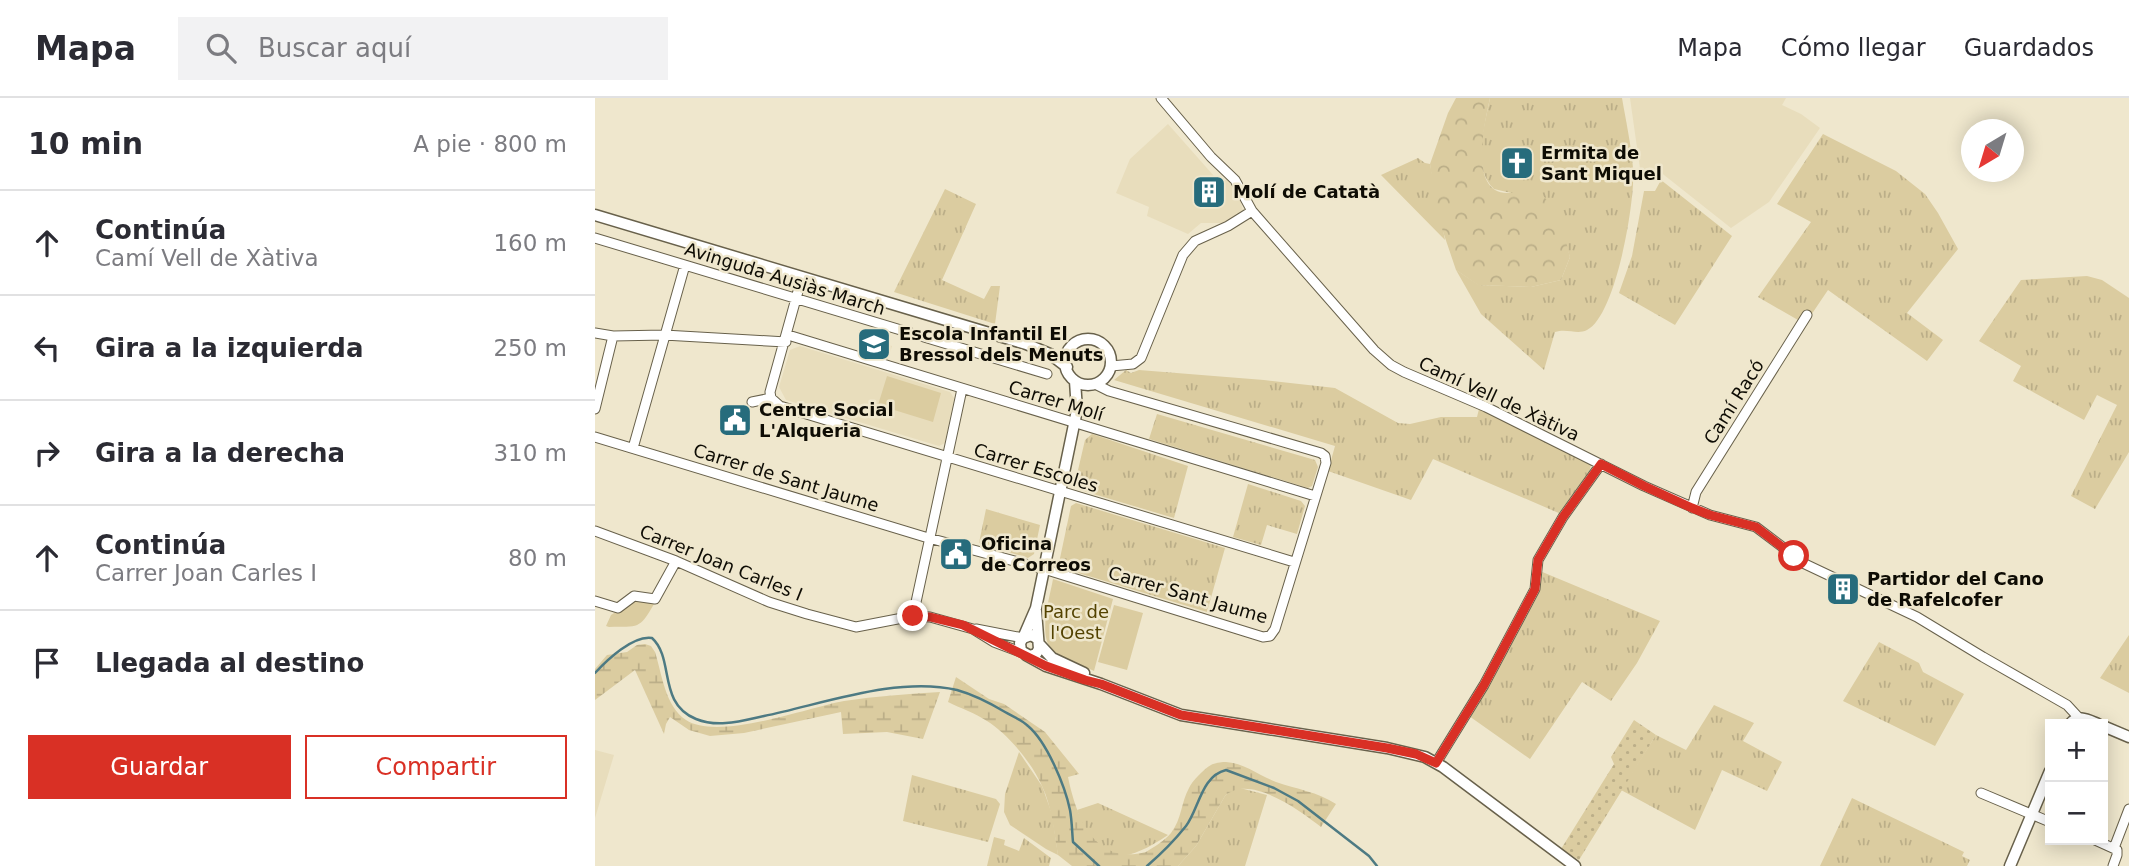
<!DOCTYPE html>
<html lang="es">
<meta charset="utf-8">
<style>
:root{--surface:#fff;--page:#f2f2f3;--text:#2b2b33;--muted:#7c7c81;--line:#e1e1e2;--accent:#d93025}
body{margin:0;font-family:"DejaVu Sans",sans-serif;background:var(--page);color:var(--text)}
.controls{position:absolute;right:21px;bottom:21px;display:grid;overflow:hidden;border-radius:0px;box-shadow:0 4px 18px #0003}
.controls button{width:63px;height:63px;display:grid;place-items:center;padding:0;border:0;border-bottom:2px solid var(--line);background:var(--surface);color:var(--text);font:35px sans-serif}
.compass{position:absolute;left:1366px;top:21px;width:63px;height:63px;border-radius:50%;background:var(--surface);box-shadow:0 4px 18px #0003;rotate:218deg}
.stop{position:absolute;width:21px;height:21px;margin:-16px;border:5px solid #d93025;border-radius:50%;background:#fff}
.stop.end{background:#d93025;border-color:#fff;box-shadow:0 2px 7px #0008}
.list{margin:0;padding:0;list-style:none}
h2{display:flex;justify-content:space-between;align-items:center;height:91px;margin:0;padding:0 28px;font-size:30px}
h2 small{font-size:23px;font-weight:400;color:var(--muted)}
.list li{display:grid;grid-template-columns:46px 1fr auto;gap:21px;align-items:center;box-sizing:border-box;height:105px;padding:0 28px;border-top:2px solid var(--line)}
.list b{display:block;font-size:26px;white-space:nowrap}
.list p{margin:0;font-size:23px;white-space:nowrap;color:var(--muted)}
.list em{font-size:23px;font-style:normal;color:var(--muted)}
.actions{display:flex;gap:14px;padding:21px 28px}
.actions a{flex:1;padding:16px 0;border:2px solid var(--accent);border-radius:0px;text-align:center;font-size:24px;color:var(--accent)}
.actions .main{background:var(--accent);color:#fff}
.icon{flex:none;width:38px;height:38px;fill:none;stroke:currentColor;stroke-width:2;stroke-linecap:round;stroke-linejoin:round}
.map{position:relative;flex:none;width:1534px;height:768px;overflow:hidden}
header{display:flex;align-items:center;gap:42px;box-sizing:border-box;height:98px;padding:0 35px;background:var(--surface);border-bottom:2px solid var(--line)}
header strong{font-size:33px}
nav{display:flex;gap:38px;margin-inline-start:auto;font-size:24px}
.search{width:490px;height:63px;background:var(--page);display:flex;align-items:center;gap:18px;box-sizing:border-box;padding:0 24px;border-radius:0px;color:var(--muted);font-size:26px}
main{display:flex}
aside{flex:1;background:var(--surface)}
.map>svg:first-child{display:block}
.built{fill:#e8ddbc}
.grass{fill:url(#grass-tufts)}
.forest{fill:url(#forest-crowns)}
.wetland{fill:url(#wetland-marsh)}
.park{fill:#dbcca0}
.garden{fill:url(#garden-dots)}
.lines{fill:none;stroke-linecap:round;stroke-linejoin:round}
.stream{stroke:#4d7a83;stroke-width:2.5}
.minor-casing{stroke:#68614b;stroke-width:11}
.tertiary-casing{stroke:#68614b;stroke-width:13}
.minor{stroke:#fff;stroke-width:9}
.tertiary{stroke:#fff;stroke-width:10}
.route{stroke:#d93025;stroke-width:9}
.labels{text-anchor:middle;stroke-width:5;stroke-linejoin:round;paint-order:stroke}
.poi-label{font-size:18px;font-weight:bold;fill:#0e0c04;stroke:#efe7cd;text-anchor:start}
.street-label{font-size:18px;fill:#0e0c04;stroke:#efe7cd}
.park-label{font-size:18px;fill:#534200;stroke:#efe7cd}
</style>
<header>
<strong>Mapa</strong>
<div class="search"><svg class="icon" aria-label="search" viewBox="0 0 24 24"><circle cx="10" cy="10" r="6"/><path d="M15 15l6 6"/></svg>Buscar aquí</div>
<nav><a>Mapa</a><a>Cómo llegar</a><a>Guardados</a></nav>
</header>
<main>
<aside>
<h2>10 min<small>A pie · 800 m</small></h2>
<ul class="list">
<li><svg class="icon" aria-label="ahead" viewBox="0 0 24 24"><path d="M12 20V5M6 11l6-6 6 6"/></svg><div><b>Continúa</b><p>Camí Vell de Xàtiva</p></div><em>160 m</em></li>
<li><svg class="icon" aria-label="left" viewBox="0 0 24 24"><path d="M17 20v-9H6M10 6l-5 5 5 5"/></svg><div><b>Gira a la izquierda</b></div><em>250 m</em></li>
<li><svg class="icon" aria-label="right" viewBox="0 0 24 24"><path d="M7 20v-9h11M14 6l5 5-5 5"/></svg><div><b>Gira a la derecha</b></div><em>310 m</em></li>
<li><svg class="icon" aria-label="ahead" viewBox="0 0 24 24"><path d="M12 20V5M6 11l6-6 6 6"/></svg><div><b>Continúa</b><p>Carrer Joan Carles I</p></div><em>80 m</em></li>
<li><svg class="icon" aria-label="arrive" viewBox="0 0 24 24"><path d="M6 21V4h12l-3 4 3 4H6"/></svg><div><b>Llegada al destino</b></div></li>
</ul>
<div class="actions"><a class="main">Guardar</a><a>Compartir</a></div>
</aside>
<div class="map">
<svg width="1534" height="768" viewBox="0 0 1534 768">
<defs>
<pattern id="grass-tufts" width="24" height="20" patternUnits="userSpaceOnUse" patternTransform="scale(1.75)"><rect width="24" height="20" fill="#dbcca0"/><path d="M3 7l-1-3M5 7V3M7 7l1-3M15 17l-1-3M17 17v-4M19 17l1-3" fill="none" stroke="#bbae88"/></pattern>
<pattern id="forest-crowns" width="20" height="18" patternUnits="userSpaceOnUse" patternTransform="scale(1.75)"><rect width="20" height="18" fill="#dbcca0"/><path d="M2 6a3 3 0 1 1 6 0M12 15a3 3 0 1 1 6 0" fill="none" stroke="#bbae88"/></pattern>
<pattern id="wetland-marsh" width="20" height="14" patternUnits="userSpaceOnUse" patternTransform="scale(1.75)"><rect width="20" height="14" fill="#dbcca0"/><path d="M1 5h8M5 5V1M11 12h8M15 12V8" fill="none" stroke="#bbae88"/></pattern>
<pattern id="garden-dots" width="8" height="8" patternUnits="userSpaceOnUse" patternTransform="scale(1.75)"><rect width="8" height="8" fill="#dbcca0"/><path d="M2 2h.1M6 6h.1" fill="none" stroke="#bbae88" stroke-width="1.8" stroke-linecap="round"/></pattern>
</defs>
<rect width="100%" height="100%" fill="#efe7cd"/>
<path class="built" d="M1035,0H1191L1187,7L1206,16L1225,30L1174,104L1136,130L1064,73L1060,76L1046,78Z
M573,26L626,86L632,81L643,94L648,112L634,122L628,125H606L593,136L552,118L554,109L521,95L535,61Z
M270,233L280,236L279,242L297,248L293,261L265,252Z
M205,248L355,294L359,300L350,345L344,348L191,302L184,289L195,252Z
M0,652L19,657L0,720Z"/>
<path class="grass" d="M895,0H1027C1031,23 1036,46 1038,70C1041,101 1021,218 992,232C982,237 972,230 960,234L949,272L886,216L861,172L884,187L936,189L966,182L975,159L961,118L916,95L899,91C876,69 890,27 895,0Z
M1228,36L1301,73L1330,96L1343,115L1363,151L1312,215L1348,242L1332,263L1233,192L1210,226L1163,199L1216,124L1182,106Z
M823,60L830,65L835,66L850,142L786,77Z
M1066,82L1137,138L1080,227L1024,195L1037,158L1049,93H1060Z
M350,91L381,106L347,182L389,201L396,188H405L400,226L299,194Z
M1492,178L1507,182L1534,200V354L1500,411L1476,398L1522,307L1502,297L1489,322L1418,283L1426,268L1384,243L1426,182Z
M531,272L536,275L544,272L669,282L740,290L803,325L815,326L846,319H882L884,311L935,333L996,367L993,380L966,416L838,361L816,402L733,373L740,348L519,282Z
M562,316L720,362L723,369L717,388L713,390L554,341Z
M497,336L593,368L579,420L485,392L480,385L490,342Z
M653,386L706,403L710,408L702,436L672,427L666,447L638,439Z
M481,405L630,450L612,514L467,470L464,465L476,408Z
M391,411L445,427L439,456L433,460L384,445Z
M945,473L1065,523L1042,565L1016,603L987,584L935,661L874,618C902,571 932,526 945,473Z
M1534,537V595L1505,580Z
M1284,544L1324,565L1328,574L1369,596L1340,648L1248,603Z
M1119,607L1159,625L1148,643L1187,664L1172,693L1127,672L1100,732L1026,692L1061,637L1091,652Z
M424,654L447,688L457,716L463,757L451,751L415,727L409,714L410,696Z
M317,677L401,701L405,706L393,744L308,723Z
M645,690L672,697L650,768H583L601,748L630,698L637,692Z
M1257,700L1369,754L1367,758L1375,762L1372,768H1225Z
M503,705L573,737C527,768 501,768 482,712Z
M399,739L410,742L409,747L424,753L429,740L456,760L454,768H392Z"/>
<path class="forest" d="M861,0H895C890,24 872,98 915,95C922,95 930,91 937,90C961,102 969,134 975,159L966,182L936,189L883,187L861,172L842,116L835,66L853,15Z"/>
<path class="wetland" d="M50,546L56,548L60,554C67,576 70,608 91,622C123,643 211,610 249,603C281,598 313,596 345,594L328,641L292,634L248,636L246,614L149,635L115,638L94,632L75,619L71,626L69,636L40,572L0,602V571L12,557L32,554L42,547Z
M361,579L394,601L409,606L450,634L484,676L473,679C481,717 498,768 551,754C559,749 569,743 576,735C587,721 586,704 594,690C597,683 609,671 616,667C619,665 627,664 631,664C649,665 665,678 681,684C701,691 723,694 741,706L726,729C706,713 654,675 630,698L601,748L583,768H477L463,757C459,734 457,709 447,688C437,665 413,636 392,623C380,615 365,610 353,604Z"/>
<path class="park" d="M292,278L346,295L338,324L283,307Z
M458,481L518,501L499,573C487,567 469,562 458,553C442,539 455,499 458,481Z
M40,501L59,506C44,532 44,528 14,529L11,528L16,517Z
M519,507L548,515L532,572L503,564Z"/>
<path class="garden" d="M1039,622L1061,637L984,762L966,751L1019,666L1016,659Z"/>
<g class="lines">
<path class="stream" d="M0,575C12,562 38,537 57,540C80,561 62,605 101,621C123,630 146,623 169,618C228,606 302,578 362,592C380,597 395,605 410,614C417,618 427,622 433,628C452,644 470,688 475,712C477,723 477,734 478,744L504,768
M552,768C566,756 579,743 591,728C604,711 606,678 631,672L679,690L703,703L774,758L782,768"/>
<g class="minor-casing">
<path id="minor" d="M566,0L616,59L640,82L657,113L779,252L796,267L809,274L891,309L1049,388L1115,417L1161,429L1210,466L1322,519L1388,559L1472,607L1484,620
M0,140L452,276
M0,235L18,238L69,237L191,244
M193,237L720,398
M516,268L538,266L546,260L588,157L600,143L633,128L657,113
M176,300L185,308L699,464
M176,300L175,294L207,179
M157,304L176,300
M0,311L18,238
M0,339L330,439L449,471L668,539L675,538L680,531L731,365L730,358L726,355L514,293L500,286
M38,350L90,167
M1097,410L1101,394L1212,217
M0,433L81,463L174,504L212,516L261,529L318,518L335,519L378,531L399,544L428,555
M0,503L23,510L39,498L60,501L81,463
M318,518L367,291
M381,531L428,540
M841,665L889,587L940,491L943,462L968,419L1006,366
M1386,695L1455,724
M1500,742L1522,752V757L1518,768
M1519,750L1534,711"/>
</g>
<g class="tertiary-casing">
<path id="tertiary" d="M0,117L431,246L455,256L472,269
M470 264a23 23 0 1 1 46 0a23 23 0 1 1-46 0Z
M441,513L444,551L441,556L435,558L426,553L425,545L428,540L436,537L443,541
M428,540L441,510L482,312L480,283
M445,547L457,560L489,575
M431,557L451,568L506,586L586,617L792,650L830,659L848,669L980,768
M1475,626C1483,616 1493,622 1503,626
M1508,628L1534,639
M1415,768L1455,673"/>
</g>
<use href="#minor" class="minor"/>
<use href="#tertiary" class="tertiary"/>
</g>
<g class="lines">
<path class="route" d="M318,518L335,519L368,527L451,568L490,582L506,586L586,617L792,650L821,656L841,665L889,587L940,491L943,462L968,419L1006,366L1049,388L1097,410L1115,417L1161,429L1199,458"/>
</g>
<defs>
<g id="church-square" transform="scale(1.75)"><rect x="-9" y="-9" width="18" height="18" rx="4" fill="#276c7c" stroke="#efe7cd"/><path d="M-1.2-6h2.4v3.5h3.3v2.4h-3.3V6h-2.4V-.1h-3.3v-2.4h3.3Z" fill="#fff"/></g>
<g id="building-square" transform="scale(1.75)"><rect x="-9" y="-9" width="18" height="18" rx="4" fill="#276c7c" stroke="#efe7cd"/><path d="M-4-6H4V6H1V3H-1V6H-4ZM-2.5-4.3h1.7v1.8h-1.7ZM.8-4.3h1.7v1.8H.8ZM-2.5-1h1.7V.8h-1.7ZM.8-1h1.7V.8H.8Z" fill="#fff"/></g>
<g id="school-square" transform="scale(1.75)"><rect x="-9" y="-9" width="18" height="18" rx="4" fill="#276c7c" stroke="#efe7cd"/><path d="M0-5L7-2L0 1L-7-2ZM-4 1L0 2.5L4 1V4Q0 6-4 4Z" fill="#fff"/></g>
<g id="civic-square" transform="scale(1.75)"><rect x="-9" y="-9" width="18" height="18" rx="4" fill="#276c7c" stroke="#efe7cd"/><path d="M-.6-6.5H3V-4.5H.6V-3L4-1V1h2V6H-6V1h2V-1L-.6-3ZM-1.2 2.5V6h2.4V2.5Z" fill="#fff"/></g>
</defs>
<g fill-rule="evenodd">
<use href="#church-square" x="922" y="65"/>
<use href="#building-square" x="614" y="94"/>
<use href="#school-square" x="279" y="246"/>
<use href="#civic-square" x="140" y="322"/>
<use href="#civic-square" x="361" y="456"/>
<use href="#building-square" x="1248" y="491"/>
</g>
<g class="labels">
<g class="poi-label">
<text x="946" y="61">Ermita de<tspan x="946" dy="21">Sant Miquel</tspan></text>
<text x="638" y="100">Molí de Catatà</text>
<text x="304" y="242">Escola Infantil El<tspan x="304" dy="21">Bressol dels Menuts</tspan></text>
<text x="164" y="318">Centre Social<tspan x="164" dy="21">L'Alqueria</tspan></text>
<text x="386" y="452">Oficina<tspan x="386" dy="21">de Correos</tspan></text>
<text x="1272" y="487">Partidor del Cano<tspan x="1272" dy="21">de Rafelcofer</tspan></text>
</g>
<g class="street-label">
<text transform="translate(190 181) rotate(17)" y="6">Avinguda Ausiàs March</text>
<text transform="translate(904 301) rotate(25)" y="6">Camí Vell de Xàtiva</text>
<text transform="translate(461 303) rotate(17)" y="6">Carrer Molí</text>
<text transform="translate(1139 304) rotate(-58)" y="6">Camí Racó</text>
<text transform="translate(441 370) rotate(17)" y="6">Carrer Escoles</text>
<text transform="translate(191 380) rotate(17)" y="6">Carrer de Sant Jaume</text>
<text transform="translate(126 465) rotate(22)" y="6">Carrer Joan Carles I</text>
<text transform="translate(593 497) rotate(16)" y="6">Carrer Sant Jaume</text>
</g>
<g class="park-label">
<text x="481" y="520">Parc de<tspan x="481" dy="21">l'Oest</tspan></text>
</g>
</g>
</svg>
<div class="controls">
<button>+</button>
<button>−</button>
</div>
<svg class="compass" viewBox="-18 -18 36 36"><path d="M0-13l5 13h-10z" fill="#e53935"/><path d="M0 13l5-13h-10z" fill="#7c7c81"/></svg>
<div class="stop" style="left:1199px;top:458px"></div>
<div class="stop end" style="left:318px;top:518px"></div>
</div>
</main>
